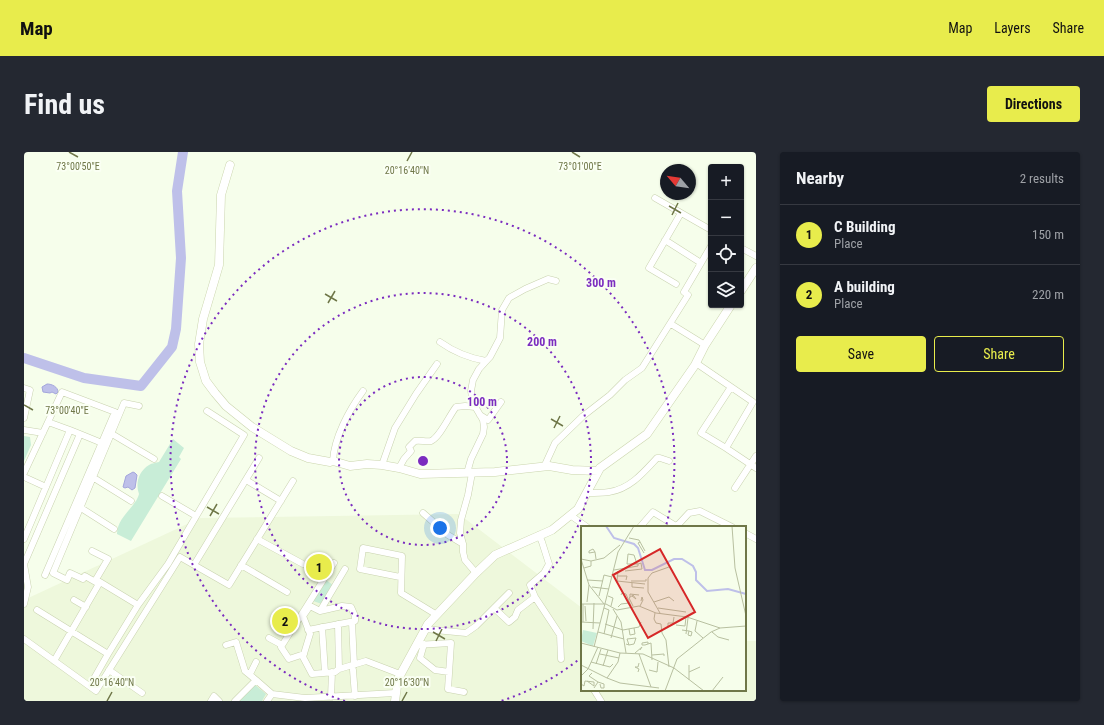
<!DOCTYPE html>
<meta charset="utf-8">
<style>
:root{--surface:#171b24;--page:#242831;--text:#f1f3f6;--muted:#9ea1a6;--line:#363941;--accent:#e8ec4c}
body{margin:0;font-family:"Roboto Condensed",sans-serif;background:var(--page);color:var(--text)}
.controls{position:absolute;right:12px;top:12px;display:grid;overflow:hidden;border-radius:4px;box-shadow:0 1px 3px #0004}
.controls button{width:36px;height:36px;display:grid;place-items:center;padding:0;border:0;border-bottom:1px solid var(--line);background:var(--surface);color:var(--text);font:20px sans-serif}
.compass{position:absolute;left:636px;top:12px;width:36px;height:36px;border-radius:50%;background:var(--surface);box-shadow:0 1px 3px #0004;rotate:299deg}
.you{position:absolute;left:416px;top:376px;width:14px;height:14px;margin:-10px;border:3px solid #fff;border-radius:50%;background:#1a73e8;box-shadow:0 0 0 6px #1a73e833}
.badge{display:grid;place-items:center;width:26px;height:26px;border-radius:50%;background:var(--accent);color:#111;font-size:13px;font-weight:700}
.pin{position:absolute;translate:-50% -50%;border:2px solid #fff;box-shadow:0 1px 4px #0006}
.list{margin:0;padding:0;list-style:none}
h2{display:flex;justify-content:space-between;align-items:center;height:52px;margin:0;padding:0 16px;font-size:17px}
h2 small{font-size:13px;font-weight:400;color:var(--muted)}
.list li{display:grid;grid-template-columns:26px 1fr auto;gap:12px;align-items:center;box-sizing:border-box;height:60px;padding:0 16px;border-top:1px solid var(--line)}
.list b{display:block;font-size:15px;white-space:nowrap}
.list p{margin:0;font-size:13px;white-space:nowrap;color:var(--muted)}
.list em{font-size:13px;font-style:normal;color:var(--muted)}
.actions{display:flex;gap:8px;padding:12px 16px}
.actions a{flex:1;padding:9px 0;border:1px solid var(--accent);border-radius:4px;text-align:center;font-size:14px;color:var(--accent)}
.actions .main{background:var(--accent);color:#111}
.icon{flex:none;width:22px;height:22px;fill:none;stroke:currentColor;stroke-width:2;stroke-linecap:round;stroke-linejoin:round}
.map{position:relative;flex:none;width:732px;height:549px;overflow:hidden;border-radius:4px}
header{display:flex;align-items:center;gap:24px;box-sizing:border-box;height:56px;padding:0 20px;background:var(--accent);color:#111}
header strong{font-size:19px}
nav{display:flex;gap:22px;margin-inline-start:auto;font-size:14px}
.intro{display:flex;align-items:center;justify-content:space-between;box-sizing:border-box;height:96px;padding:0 24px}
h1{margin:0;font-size:28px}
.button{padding:10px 18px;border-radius:4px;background:var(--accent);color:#111;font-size:14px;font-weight:700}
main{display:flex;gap:24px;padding:0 24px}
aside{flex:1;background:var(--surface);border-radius:4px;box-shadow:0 1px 3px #0004}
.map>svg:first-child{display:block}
.residential{fill:#eef8dc}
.green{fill:#c8edd7}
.water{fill:#bec0e9;stroke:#a3a5dc}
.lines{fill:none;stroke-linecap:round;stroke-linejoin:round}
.river{stroke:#bec0e9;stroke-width:10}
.street-casing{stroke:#c9d2af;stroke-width:7}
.secondary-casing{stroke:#cbd5ad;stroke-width:9}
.street{stroke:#fff;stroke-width:6}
.secondary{stroke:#fff;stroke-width:8}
.ticks{fill:none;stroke:#6f7748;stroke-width:1.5}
.ring{fill:none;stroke:#7b2cbf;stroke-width:2;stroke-dasharray:2 4}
.inset-river{fill:none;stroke:#bec0e9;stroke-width:2}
.inset-road{fill:none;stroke:#b8c0a0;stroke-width:1}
.view{fill:#d62828;fill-opacity:0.15;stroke:#d62828;stroke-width:2}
.inset-edge{fill:none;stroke:#6f7748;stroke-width:2}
.ticks-label{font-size:10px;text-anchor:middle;fill:#6f7748;stroke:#fafff3;stroke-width:4;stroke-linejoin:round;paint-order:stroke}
.centre{fill:#7b2cbf;stroke:#fafff3;stroke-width:2}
.ring-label{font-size:12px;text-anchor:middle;font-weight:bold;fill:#7b2cbf;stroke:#fafff3;stroke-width:4;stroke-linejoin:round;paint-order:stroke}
</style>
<header>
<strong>Map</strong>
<nav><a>Map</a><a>Layers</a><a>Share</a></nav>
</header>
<div class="intro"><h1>Find us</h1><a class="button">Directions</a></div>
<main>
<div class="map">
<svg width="732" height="549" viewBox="0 0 732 549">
<rect width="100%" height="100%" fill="#f6feeb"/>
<path class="residential" d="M435,362L558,456V538H721V489H732V549H0V448L176,366Z"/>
<path class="green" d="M0,284L6,285L7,293L0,309Z
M149,287L160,296L155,305L157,307L107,389L93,382C93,365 112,355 115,342C111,331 115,319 125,313C128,311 132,311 135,310Z
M302,428L309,433L298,452L289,449Z
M230,532L242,542L238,549H213Z"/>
<path class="water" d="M23,232C28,232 34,235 34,240L32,242L28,240L26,241L19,240L18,235Z
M109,320L111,321L113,323L111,336L108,338L104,335L101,336L99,335L102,324Z"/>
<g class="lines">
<path class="river" d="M0,206L60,226L117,234L148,195L152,177L157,106L153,39L159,0"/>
<g class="street-casing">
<path id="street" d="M631,46L687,78
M641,88L677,111
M717,96L732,104
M652,132L625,116L657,61
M647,172L681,193
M416,190C430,200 445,206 462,209
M672,211L729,250L702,296L732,316
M0,236L6,238L0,266
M456,263L464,268L477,250
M0,278L19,281
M56,282L78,291
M88,282L130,307
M702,296L677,281L707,235
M309,309C310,286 325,258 339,239
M358,313L371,276L392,242L413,212
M520,315L531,291L559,264L586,243L601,228L618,216L664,143L660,140L687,94
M375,316L380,307L387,299L385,295L391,289C396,288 402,290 407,289C416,285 425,264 432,255L441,254L451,255
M0,321L24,270L46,278L0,387
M443,321L447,307L459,282L460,275L459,268L449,251L447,239L449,228L455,217L466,205L476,186L478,158L485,146L501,137L524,127L532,129
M448,321L444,343L437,368L436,381L439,392V400L441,408L452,421
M0,325L22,335
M70,326L107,349
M222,328L257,349
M711,336L732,304
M563,341C571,341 578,341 585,340C606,337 620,320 633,306H636L645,309
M138,344L172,364
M57,356L90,377
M399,361L424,383L439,392
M546,363L563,375
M616,375L629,360L652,374
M652,375L665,361L676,359L708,375
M721,381L732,387
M233,387L279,412
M68,399L84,407L71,429
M0,412L56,282L46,278
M0,412L4,435L0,452
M170,413L205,433L269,329
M217,413L263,440
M21,423L91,260L38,240L24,270
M376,425L336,417L339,396L378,404L377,441L413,463
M75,432L61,424L59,427L46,421L43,428L29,421L100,251L115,254
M511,445L506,433L520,421L525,412L518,390L515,383
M50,448L62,455
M470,456L485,470L491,465L494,458L511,445L536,483L537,507
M13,458L84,502L68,530
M296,459L321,417
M328,470L330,513
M314,472L315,517
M298,475L301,521
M401,477L442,481L452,474L485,441
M284,478L331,469V464L327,455L318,454L296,459L286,454L279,464L286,482L279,505L288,522L311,520L315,517L342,509L376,522
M245,486L258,493
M0,487L72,539L156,405L170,413L235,306
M400,492L396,506L411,518L425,520
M202,493L212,490L221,519L232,528
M392,493L427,491L424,537L440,540
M84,502L114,453L144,412L220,283L183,259
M280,502L265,507L257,495L310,411
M30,509L76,430L114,453
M85,518L118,541
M329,518L331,544
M226,522L232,510
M570,538L577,549
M307,545L308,520
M187,549L190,544L195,549
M211,549L232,528L248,542L281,546L371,541
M243,549L248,542"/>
</g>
<g class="secondary-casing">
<path id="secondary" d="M206,13L197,43L195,113L179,167L175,192L176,210L182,229L191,241L202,254L228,275L267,299L284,306L306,310L309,309L326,314L343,312L358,313L375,316L396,322L471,320L525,314L548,318L574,319
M717,139L732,116
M371,549L374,527L404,472L452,421L471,403L528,378L554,357L576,316L623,282L671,213L681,193L707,153"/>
</g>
<use href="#street" class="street"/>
<use href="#secondary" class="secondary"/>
</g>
<path class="ticks" d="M45,0L54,5M548,0L556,5M383,9L388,0M645,54L657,61M648,63L654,51M301,142L313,149M304,151L311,139M0,253L9,258M527,267L539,274M530,276L536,264M183,355L195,362M186,364L193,352M409,480L421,487M412,489L418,477M83,549L88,540M378,549L383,540"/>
<g class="ring">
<circle cx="399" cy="309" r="84"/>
<circle cx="399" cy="309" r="168"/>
<path d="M558 505A252 252 0 0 1 477 549M321 549A252 252 0 1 1 642 374"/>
</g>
<g transform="translate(557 374)">
<rect width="165" height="165" fill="#f6feeb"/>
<path d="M2,104L16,107L12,120L0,115Z" fill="#c8edd7"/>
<path class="inset-river" d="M25,0L33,12L53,18L57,22L64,44H71L93,33H101L112,40L115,46V54L126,65L147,63L165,68"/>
<path class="inset-road" d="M151,0L154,42L165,90M48,12L58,14L64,25M59,16L57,17L63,27M14,26L12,23L8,25V27L14,26L15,33M0,33L10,35L23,32L39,19M0,33L8,59L6,76M3,42L10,40V35M33,44L57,40V38H46L47,28L53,29L56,38M37,45L36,55L64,58M44,45L61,43L60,37L57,38M37,50H46L45,54M6,54L22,55M50,55H65V53M51,57V61L63,62M8,59L23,78M11,61L28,63M40,69L41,67L45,68L50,80M18,70L23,49L31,51M27,70L32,72L30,80M51,70L55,73L52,69L48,72L52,80M49,71V68L58,69M73,76L88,71L93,75M0,78H25L36,84L58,80L75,87L106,91L139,102L165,100M2,78V96M4,80L5,95M59,80L62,74L61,71L60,75M37,81L40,78L48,77M77,82L105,86M32,83L40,96L45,127M74,87L73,93L75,97L80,98L81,107L85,114L88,141M79,87L67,66V52L71,47L88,41M116,95L114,105L122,112M0,96L19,97M24,98L42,104L58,101L60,96M95,99L104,100L105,91M87,101V97H92L93,91M12,103L13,77M48,103L49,109L54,108L53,102M101,104L108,105L111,106L110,110L107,109L108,105M17,106L43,113M131,106L137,111L148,114M23,108L28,84L23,82M105,108L107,92M30,112L36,90M0,117L39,127L62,128L93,142L123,165M45,118L48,119L53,118L55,112L46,113L48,119M67,118V116L61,117V119H64L70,117L71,134M13,121L37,26L53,0M54,127L61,121L59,124M19,128L38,132M58,128L70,161M71,129L83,128V130M10,136L29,141L32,138M15,138L20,123M0,139L26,152L37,136L39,127M22,140L27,124M68,144L76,146L77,136M57,146L58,143L54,141H57L58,137M108,146L119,141M11,147L8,150L17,156L13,162M1,149L7,143L17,121M26,152L39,157L78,162M108,154V139M17,156L23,158V162H20L19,158M0,158L3,160L4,155L13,156V160L6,155M84,165L96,133L130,106L139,102M131,165L142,151"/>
<path class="view" d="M79,23L114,86L67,112L32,49Z"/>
<rect width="165" height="165" class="inset-edge"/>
</g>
<g class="ticks-label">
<text x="54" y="18">73°00'50"E</text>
<text x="556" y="18">73°01'00"E</text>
<text x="383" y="22">20°16'40"N</text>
<text x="43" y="262">73°00'40"E</text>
<text x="88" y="534">20°16'40"N</text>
<text x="383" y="534">20°16'30"N</text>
</g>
<circle cx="399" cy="309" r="6" class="centre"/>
<g class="ring-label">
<text x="577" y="135">300 m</text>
<text x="518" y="194">200 m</text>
<text x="458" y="254">100 m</text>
</g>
</svg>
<div class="controls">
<button>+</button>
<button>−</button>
<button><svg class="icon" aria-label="locate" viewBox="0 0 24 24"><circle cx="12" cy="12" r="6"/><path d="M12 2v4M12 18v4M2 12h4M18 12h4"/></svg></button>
<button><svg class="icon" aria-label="layers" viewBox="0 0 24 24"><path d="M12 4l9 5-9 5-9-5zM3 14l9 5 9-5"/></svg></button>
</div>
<svg class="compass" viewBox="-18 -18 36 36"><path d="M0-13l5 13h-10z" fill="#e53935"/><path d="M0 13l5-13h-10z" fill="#9ea1a6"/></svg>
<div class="you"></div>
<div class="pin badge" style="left:295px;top:415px">1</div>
<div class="pin badge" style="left:261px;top:469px">2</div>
</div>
<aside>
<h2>Nearby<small>2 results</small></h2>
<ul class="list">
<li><span class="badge">1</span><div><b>C Building</b><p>Place</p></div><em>150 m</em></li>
<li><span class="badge">2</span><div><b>A building</b><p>Place</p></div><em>220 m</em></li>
</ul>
<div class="actions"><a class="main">Save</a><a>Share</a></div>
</aside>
</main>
